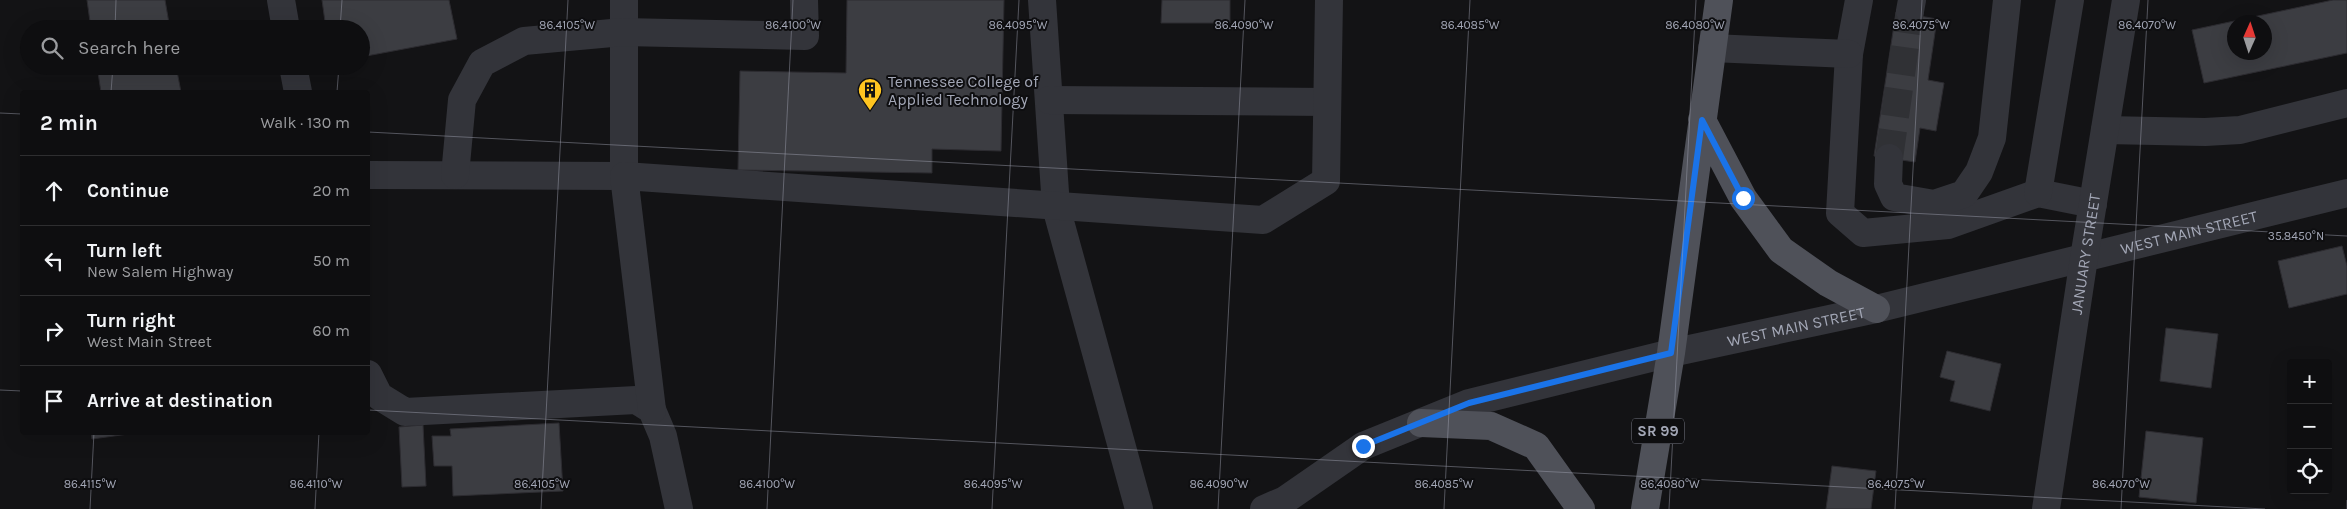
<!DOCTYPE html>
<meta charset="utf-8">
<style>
:root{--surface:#0e0e10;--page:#1c1c1e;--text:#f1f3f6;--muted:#9b9c9f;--line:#2e2e30}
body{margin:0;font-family:Karla,sans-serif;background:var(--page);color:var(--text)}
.controls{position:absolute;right:15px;bottom:15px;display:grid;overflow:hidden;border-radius:5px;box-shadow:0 5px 20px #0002}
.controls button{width:45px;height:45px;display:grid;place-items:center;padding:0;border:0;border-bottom:1px solid var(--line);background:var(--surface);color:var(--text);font:25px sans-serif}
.compass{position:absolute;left:2227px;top:15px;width:45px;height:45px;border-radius:50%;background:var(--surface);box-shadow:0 5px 20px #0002;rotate:3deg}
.stop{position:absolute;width:15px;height:15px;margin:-11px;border:4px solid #1a73e8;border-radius:50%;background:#fff}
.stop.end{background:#1a73e8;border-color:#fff;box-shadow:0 1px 5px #0008}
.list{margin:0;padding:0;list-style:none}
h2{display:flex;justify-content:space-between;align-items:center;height:65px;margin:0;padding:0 20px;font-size:21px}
h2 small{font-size:16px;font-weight:400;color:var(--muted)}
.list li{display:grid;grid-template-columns:32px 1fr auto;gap:15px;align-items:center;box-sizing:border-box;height:70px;padding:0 20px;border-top:1px solid var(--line)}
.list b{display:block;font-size:19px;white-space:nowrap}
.list p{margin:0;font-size:16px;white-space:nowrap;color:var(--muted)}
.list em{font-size:16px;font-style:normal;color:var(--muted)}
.icon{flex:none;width:28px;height:28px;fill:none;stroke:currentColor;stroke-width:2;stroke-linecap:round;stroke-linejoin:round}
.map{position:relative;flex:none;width:2347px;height:509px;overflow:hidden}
.search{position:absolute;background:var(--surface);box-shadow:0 5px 20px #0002;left:20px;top:20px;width:350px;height:55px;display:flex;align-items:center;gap:12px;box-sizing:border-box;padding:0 18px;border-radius:28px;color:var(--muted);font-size:19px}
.panel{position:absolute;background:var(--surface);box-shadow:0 5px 20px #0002;left:20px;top:90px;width:350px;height:345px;border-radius:5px}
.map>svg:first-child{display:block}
.building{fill:#3c3d42;stroke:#2d2c31;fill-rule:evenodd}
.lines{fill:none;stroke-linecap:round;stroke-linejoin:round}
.minor-tunnel{stroke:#303135;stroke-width:28;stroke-dasharray:28 14;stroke-linecap:butt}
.minor{stroke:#33343a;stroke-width:28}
.major{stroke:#4f5159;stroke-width:28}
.route{stroke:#1a73e8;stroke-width:6}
.ticks{fill:none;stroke:#a3a7b6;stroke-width:1;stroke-opacity:0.45}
.labels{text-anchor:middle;stroke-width:4;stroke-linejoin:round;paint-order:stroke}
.shield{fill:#0e0e10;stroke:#767984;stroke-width:1}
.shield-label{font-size:15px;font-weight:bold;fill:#a3a7b6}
.poi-label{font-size:16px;fill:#a3a7b6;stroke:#0e0e10;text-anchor:start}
.street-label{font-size:16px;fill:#a3a7b6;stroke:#0e0e10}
.ticks-label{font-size:12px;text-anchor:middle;fill:#a3a7b6;stroke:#0e0e10;stroke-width:4;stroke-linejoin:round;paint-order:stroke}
</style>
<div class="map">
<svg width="2347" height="509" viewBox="0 0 2347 509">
<rect width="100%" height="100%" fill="#131315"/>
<path class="building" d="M87,0H165L170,29H91Z
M322,0H449L457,39L361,57V29H326Z
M847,0H1004L1001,151L932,149V173L738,170L740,71L846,73Z
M1162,0H1230V23H1161Z
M2333,0H2347V53L2204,83L2192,30ZM2234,22H2264V52H2234Z
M1896,12L1937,19L1928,80L1944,83L1936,131L1920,128L1915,162L1874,156Z
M97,66H176L181,92H101Z
M2342,246L2347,266V294L2289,308L2278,261Z
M2166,328L2218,334L2211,388L2160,381Z
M1947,351L2001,364L1990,411L1950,401L1955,381L1940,377Z
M559,423L563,491L453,496L452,466H434L432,436H451L450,429Z
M423,425L426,486L402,487L399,427Z
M2146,431L2203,438L2196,503L2139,497Z
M91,432H143L92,439Z
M1832,466L1876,471L1871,509H1826Z"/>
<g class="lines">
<path class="minor-tunnel" d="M1889,158L1910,11"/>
<g class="minor">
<path d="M281,0L286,29"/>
<path d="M1042,0L1056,207L1139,509"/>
<path d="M1859,0L1849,54L1840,213L1863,233L1948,225L2038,193L2093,204"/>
<path d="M1910,11L1912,0"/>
<path d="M1712,48L1849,54"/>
<path d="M293,66L298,92"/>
<path d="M1049,100L1327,102"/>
<path d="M2105,130L2205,132L2240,130L2347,103"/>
<path d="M1889,158L1888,184L1894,197L1934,204L1964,194L1979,172L1992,138L2007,0"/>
<path d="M368,175L624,176V0"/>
<path d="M455,175L462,100L482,63L524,41L623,32L805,36L804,0"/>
<path d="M2038,193L2070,0"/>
<path d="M368,374L379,396L405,412L636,400L652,410L663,436L679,509"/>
<path d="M652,410L624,176L1263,220L1326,181L1329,0"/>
<path id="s1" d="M1264,509L1285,500L1363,446L1469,403L1671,353L1876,309L2347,193"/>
<path id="s2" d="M2046,509L2084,258L2126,0"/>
</g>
<path class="major" d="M1702,120L1743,198L1781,250L1828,283L1876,309
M1421,423L1491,426L1536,446L1581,509
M1645,509L1671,353L1719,0"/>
</g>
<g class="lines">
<path class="route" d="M1363,446L1469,403L1671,353L1702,120L1743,198"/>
</g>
<path class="ticks" d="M115,29L116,0M340,29L342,0M111,92L113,66M337,92L339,66M0,113L22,114M368,132L2347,236M0,390L22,391M368,410L2265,509M90,509L94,432M315,509L319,432M541,509L568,0M767,509L793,0M992,509L1019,0M1218,509L1245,0M1444,509L1470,0M1669,509L1696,0M1895,509L1922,0M2121,509L2148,0M2347,509V500"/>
<defs>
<g id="building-pin" transform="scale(1.25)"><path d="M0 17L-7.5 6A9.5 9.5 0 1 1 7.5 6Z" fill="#ffc520" stroke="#0e0e10"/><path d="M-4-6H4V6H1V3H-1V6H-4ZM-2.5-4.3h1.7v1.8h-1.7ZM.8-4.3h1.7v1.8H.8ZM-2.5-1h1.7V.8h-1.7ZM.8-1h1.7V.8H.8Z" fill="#111"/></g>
</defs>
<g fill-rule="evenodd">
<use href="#building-pin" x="870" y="90"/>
</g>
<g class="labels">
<rect class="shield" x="1632" y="418.5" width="52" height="25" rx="4"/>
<g class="shield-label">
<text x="1658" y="436">SR 99</text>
</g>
<g class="poi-label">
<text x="888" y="87">Tennessee College of<tspan x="888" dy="18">Applied Technology</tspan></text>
</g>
<g class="street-label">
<text dy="6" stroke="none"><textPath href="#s1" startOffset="972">WEST MAIN STREET</textPath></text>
<text dy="6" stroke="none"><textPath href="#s2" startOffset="258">JANUARY STREET</textPath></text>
<text dy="6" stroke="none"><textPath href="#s1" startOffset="568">WEST MAIN STREET</textPath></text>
</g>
</g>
<g class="ticks-label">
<text x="567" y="29">86.4105°W</text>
<text x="793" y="29">86.4100°W</text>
<text x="1018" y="29">86.4095°W</text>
<text x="1244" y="29">86.4090°W</text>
<text x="1470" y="29">86.4085°W</text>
<text x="1695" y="29">86.4080°W</text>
<text x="1921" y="29">86.4075°W</text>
<text x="2147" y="29">86.4070°W</text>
<text x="2296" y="240">35.8450°N</text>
<text x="90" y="488">86.4115°W</text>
<text x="316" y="488">86.4110°W</text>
<text x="542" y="488">86.4105°W</text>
<text x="767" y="488">86.4100°W</text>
<text x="993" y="488">86.4095°W</text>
<text x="1219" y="488">86.4090°W</text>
<text x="1444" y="488">86.4085°W</text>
<text x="1670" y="488">86.4080°W</text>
<text x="1896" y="488">86.4075°W</text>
<text x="2121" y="488">86.4070°W</text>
</g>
</svg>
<div class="controls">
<button>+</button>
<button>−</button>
<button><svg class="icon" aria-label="locate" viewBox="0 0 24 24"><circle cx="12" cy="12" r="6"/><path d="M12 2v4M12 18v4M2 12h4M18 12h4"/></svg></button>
</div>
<svg class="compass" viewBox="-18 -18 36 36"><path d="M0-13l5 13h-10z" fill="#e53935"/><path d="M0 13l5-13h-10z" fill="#9b9c9f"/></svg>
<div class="stop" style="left:1743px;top:198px"></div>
<div class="stop end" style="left:1363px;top:446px"></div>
<div class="search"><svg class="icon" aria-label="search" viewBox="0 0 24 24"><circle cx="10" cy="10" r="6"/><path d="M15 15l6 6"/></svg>Search here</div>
<section class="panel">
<h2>2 min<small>Walk · 130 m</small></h2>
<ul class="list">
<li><svg class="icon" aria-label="ahead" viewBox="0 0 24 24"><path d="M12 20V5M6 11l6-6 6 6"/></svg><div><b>Continue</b></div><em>20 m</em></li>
<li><svg class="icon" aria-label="left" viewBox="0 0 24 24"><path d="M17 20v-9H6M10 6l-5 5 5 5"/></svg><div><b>Turn left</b><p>New Salem Highway</p></div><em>50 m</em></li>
<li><svg class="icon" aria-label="right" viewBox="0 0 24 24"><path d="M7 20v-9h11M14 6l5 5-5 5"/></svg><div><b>Turn right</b><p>West Main Street</p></div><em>60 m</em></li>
<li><svg class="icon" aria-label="arrive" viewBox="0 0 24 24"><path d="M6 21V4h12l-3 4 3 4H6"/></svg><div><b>Arrive at destination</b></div></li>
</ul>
</section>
</div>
